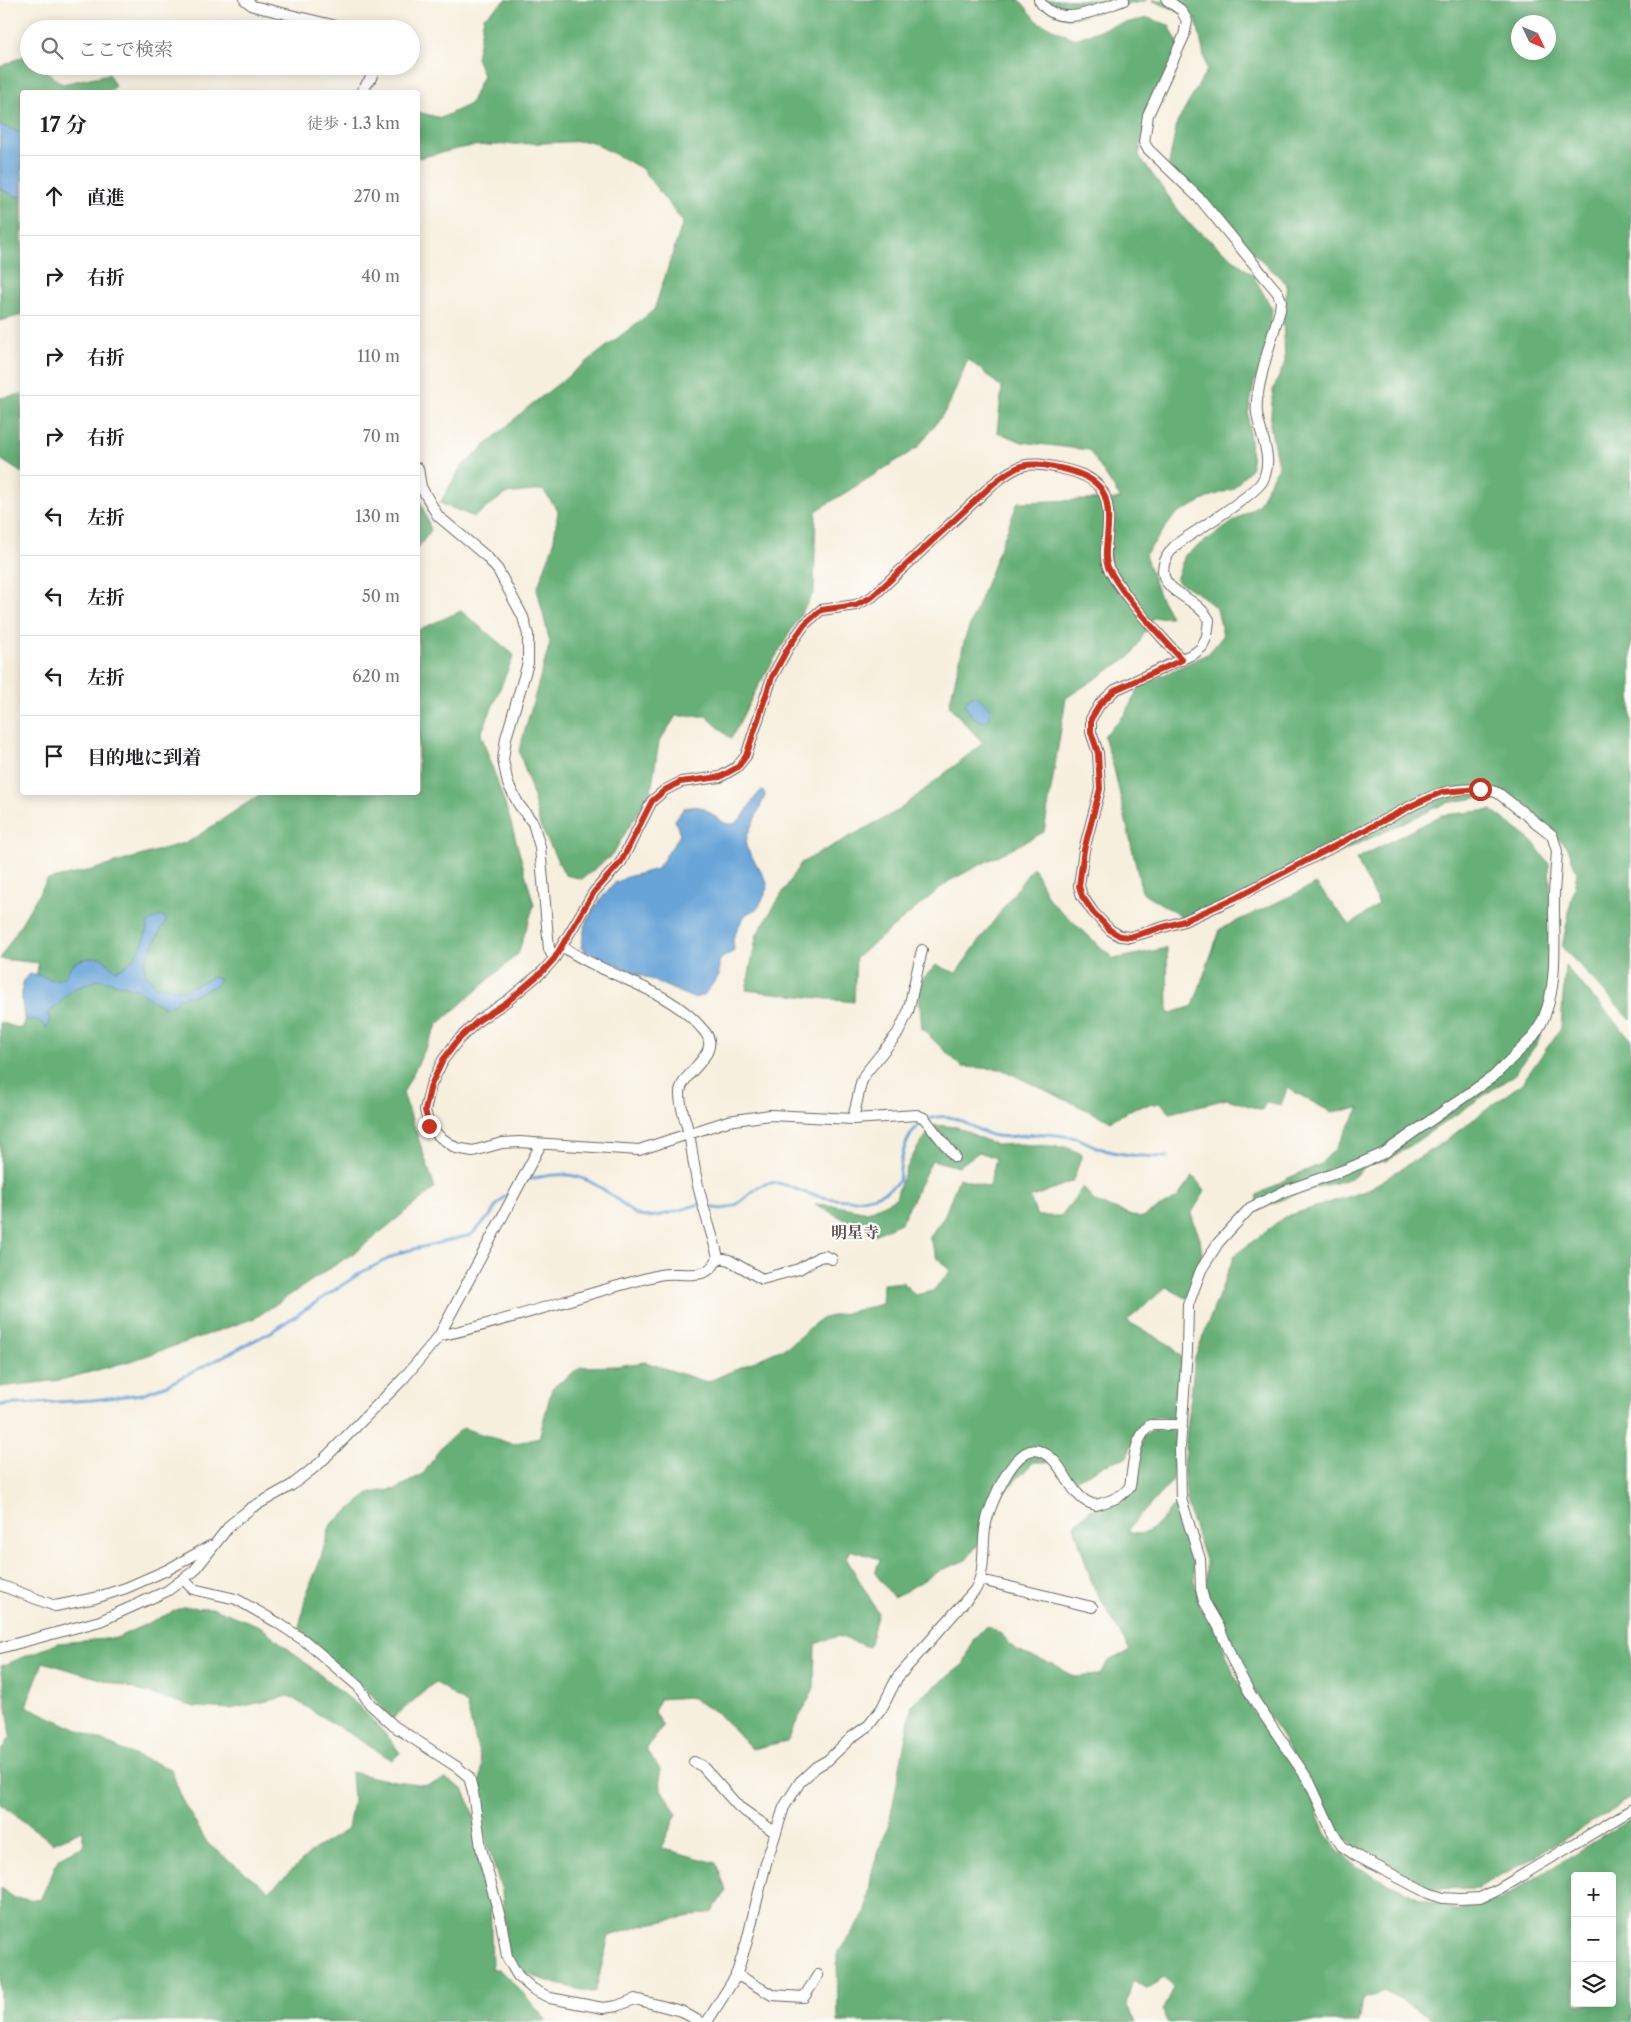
<!DOCTYPE html>
<html lang="ja">
<meta charset="utf-8">
<style>
:root{--surface:#fff;--page:#f2f2f2;--text:#202124;--muted:#757577;--line:#e0e0e0}
body{margin:0;font-family:"Libre Caslon Text","Noto Serif JP",serif;background:var(--page);color:var(--text)}
.controls{position:absolute;right:15px;bottom:15px;display:grid;overflow:hidden;border-radius:5px;box-shadow:0 2px 12px #0003}
.controls button{width:45px;height:45px;display:grid;place-items:center;padding:0;border:0;border-bottom:1px solid var(--line);background:var(--surface);color:var(--text);font:25px sans-serif}
.compass{position:absolute;left:1511px;top:15px;width:45px;height:45px;border-radius:50%;background:var(--surface);box-shadow:0 2px 12px #0003;rotate:134deg}
.stop{position:absolute;width:15px;height:15px;margin:-11px;border:4px solid #c8321e;border-radius:50%;background:#fff}
.stop.end{background:#c8321e;border-color:#fff;box-shadow:0 1px 5px #0008}
.list{margin:0;padding:0;list-style:none}
h2{display:flex;justify-content:space-between;align-items:center;height:65px;margin:0;padding:0 20px;font-size:21px}
h2 small{font-size:16px;font-weight:400;color:var(--muted)}
.list li{display:grid;grid-template-columns:32px 1fr auto;gap:15px;align-items:center;box-sizing:border-box;height:80px;padding:0 20px;border-top:1px solid var(--line)}
.list b{display:block;font-size:19px;white-space:nowrap}
.list em{font-size:16px;font-style:normal;color:var(--muted)}
.icon{flex:none;width:28px;height:28px;fill:none;stroke:currentColor;stroke-width:2;stroke-linecap:round;stroke-linejoin:round}
.map{position:relative;flex:none;width:1631px;height:2022px;overflow:hidden}
.search{position:absolute;background:var(--surface);box-shadow:0 2px 12px #0003;left:20px;top:20px;width:400px;height:55px;display:flex;align-items:center;gap:12px;box-sizing:border-box;padding:0 18px;border-radius:28px;color:var(--muted);font-size:19px}
.panel{position:absolute;background:var(--surface);box-shadow:0 2px 12px #0003;left:20px;top:90px;width:400px;height:705px;border-radius:5px}
.map>svg:first-child{display:block}
.forest{fill:#66b078;stroke:#41664a;fill-rule:evenodd}
.water{fill:#67a4d8;stroke:#42607a}
.lines{fill:none;stroke-linecap:round;stroke-linejoin:round}
.stream{stroke:#67a4d8;stroke-width:3}
.minor-casing{stroke:#696660;stroke-width:12}
.minor{stroke:#fff;stroke-width:10}
.route{stroke:#c8321e;stroke-width:6}
.labels{text-anchor:middle;stroke-width:4.5;stroke-linejoin:round;paint-order:stroke}
.quarter-label{font-size:16px;font-weight:bold;fill:#614d58;stroke:#fdfcf7}
</style>
<div class="map">
<svg width="1631" height="2022" viewBox="0 0 1631 2022">
<rect width="100%" height="100%" fill="#fdfcf7"/>
<filter id="ink" filterUnits="userSpaceOnUse"><feTurbulence type="fractalNoise" baseFrequency=".02" numOctaves="2"/><feDisplacementMap in="SourceGraphic" scale="10" xChannelSelector="R" yChannelSelector="G"/><feConvolveMatrix kernelMatrix="1 2 1 2 8 2 1 2 1" color-interpolation-filters="sRGB"/></filter>
<filter id="wash" filterUnits="userSpaceOnUse"><feTurbulence type="fractalNoise" baseFrequency=".0096" numOctaves="4" result="noise"/><feDisplacementMap in="SourceGraphic" scale="20" xChannelSelector="R" yChannelSelector="G"/><feGaussianBlur stdDeviation="1.12" result="paint"/><feColorMatrix in="noise" values="0 0 0 0 0 0 0 0 0 0 0 0 0 0 0 0 0 1.4 0 .05"/><feComposite in="paint" operator="in"/></filter>
<g filter="url(#wash)">
<rect width="100%" height="100%" fill="#f7efde"/>
<path class="forest" d="M506,0H1020L1038,22L1075,39L1115,25L1148,18L1169,25L1181,51L1147,112L1139,156L1187,222L1253,275L1272,309L1269,349L1254,383L1248,415L1252,467L1233,489L1212,496L1175,515L1145,555L1159,595L1171,617L1153,618L1132,655L1066,698L1044,832L949,881L856,958L854,1002L746,990L757,934L801,863L899,810L983,743L949,706L965,638L1018,502L1121,499L1089,450L1022,442L997,432L1002,388L968,359L947,409L917,448L816,511L814,592L757,688L731,739L706,716H676L659,742L651,791L612,855L582,879L565,875L540,826L531,788L519,751L550,643L537,589L553,546L558,511L543,490L505,494L474,517L440,503L461,467L527,408L654,310L683,222L641,168L590,141L471,146L418,158V112L441,118L470,104L483,75L476,58L484,17Z
M1042,0H1147L1068,19Z
M1151,0H1631V1020L1562,947L1577,873L1567,846L1500,794L1446,803L1190,922L1142,892L1114,769L1104,736L1125,714L1139,687L1209,653L1223,636L1217,609L1202,596L1176,580L1185,555L1259,504L1278,466L1270,425L1273,390L1285,362L1283,317L1287,284L1212,215L1168,169L1177,123L1207,70L1196,19ZM1518,22H1548V52H1518Z
M26,55L29,57V66H40L62,84L109,74L115,86L110,92H22V315L0,321V67Z
M22,394V473L0,459V398Z
M418,495L431,530L418,548Z
M461,611L514,655L481,734L509,816L534,905L518,954L438,1024L403,1093L435,1188L358,1250L255,1318L134,1360L61,1380L0,1387V1022L22,1029L39,963L0,959L47,880L92,870L190,841L262,793L418,792V630Z
M1492,810L1533,842L1549,864L1553,928L1552,998L1538,1042L1514,1075L1389,1160L1366,1166L1351,1179L1301,1191L1256,1211L1257,1195L1288,1178L1319,1165L1335,1149L1360,1108L1331,1112L1287,1088L1281,1105L1266,1102L1262,1110L1227,1099L1170,1113L1161,1103L1136,1107L1110,1121L1001,1069L962,1067L922,1029L918,984L936,965L956,973L1033,867L1050,901L1114,959L1167,948L1168,1014L1193,1006L1220,929L1316,884L1350,925L1379,904L1356,859L1442,815Z
M1565,966L1631,1039V1798L1550,1848L1478,1888L1435,1889L1363,1854L1343,1837L1332,1822L1259,1700L1219,1618L1207,1599L1206,1563L1188,1508L1183,1467L1195,1357L1234,1256L1284,1217L1366,1191L1445,1141L1522,1083L1561,1028Z
M935,1125L957,1127L996,1145L1019,1144L1066,1147L1082,1154L1073,1181L1030,1198L1037,1216H1061L1083,1187L1095,1202L1140,1218L1177,1198L1193,1176L1205,1191L1191,1214L1200,1239L1202,1254L1188,1299L1166,1287L1127,1321L1172,1346L1181,1357L1177,1419L1156,1417L1138,1429L1127,1457L1111,1462L1073,1481L1055,1462H1034L1008,1488L985,1515L981,1540L966,1560L937,1572L906,1591L893,1597L875,1573L880,1559L850,1550L846,1558L878,1612L869,1647L838,1636L815,1644L814,1688L787,1741L752,1749L719,1714L689,1697L659,1699L654,1712L663,1726L646,1750L660,1769L661,1789L677,1814L661,1848L716,1863L726,1890L712,1912L648,1924L609,1936L595,1993L557,1984L511,1969L506,1944L502,1891L482,1828L479,1802L482,1765L466,1704L435,1682L390,1721L373,1696L297,1637L306,1595L318,1566L331,1524L346,1513L369,1493L397,1489L424,1473L441,1447L463,1428L512,1444L539,1438L552,1388L581,1367L616,1366L645,1362L707,1382L789,1346L820,1319L882,1304L883,1284L903,1282L915,1295L933,1291L950,1271L937,1258L929,1237L944,1217L959,1178L989,1187L996,1158L979,1152L958,1167L932,1160L901,1223L874,1235L815,1204L837,1206L868,1212L896,1198C904,1170 915,1147 935,1125Z
M1171,1429L1177,1435L1173,1480L1129,1528V1532C1151,1540 1162,1518 1176,1503L1193,1554L1195,1582L1200,1610L1210,1621L1221,1641L1234,1674L1252,1711L1280,1745L1305,1783L1326,1832L1339,1852L1362,1870L1422,1899L1457,1910L1501,1899L1631,1819V2022H1441L1386,1992L1363,1999L1359,2022H1168L1163,2010L1174,1988L1164,1977L1148,1989L1133,1980L1126,2004L1136,2022H838L837,1954L866,1912L872,1871L890,1820L912,1704L964,1664L973,1640L986,1626L1001,1633L1016,1651L1053,1664L1074,1677L1099,1675L1110,1660L1130,1651L1092,1584L1074,1525L1090,1510L1125,1500L1134,1485L1143,1437L1151,1431ZM1575,1876H1612V2003H1575Z
M183,1607L214,1608L260,1626L360,1707L389,1738L400,1753L392,1760L289,1696L231,1709L195,1707L43,1662L26,1706L129,1753L171,1769L183,1802L208,1844L269,1891L315,1849L348,1829L353,1800L351,1772L381,1779L426,1785L446,1779L463,1789L472,1808L490,1890L492,1969H499L523,1993L547,2021L0,2022V1888L15,1898L40,1900L59,1858L84,1846L82,1830L53,1843L0,1804V1752L11,1736L1,1666L59,1643L116,1638Z"/>
<path class="water" d="M0,123L3,126L22,133V197H18L0,189Z
M971,696H977L991,709L990,718L984,722C973,718 968,715 965,703Z
M761,791L764,792L765,796L747,836L746,847L766,880L768,888L758,908L746,914L738,927L733,938L734,951C720,961 718,954 719,976L703,996L693,998L583,950L581,947L585,925L594,908L613,884L627,877L657,869L680,835L675,820L684,808C689,807 695,806 699,807C711,809 725,831 737,822C748,814 751,799 761,791Z
M159,916L165,917L167,919L143,964L146,974L156,986L184,990L213,977L220,979L215,986L195,995L180,998L174,1004L165,1006L155,1002L136,989L99,979L72,990L48,1014L50,1020L47,1028L38,1020H28L24,1018C23,1006 15,968 38,975C46,977 52,982 61,978C68,976 68,968 73,964C80,958 91,958 100,957L116,970C136,964 145,942 148,923Z"/>
<g class="lines">
<path class="stream" d="M526,1180C568,1169 584,1174 618,1200C624,1205 632,1214 640,1216C654,1220 685,1208 700,1204
M706,1206C746,1219 746,1180 777,1183C786,1184 797,1190 806,1193C838,1202 874,1206 899,1181C900,1156 907,1122 937,1117C956,1113 974,1130 991,1135C1006,1139 1021,1135 1037,1134C1048,1133 1060,1136 1071,1137C1081,1138 1090,1145 1099,1148C1121,1156 1145,1157 1168,1157
M0,1405L92,1400L142,1394L167,1385L271,1332L362,1272L402,1252L471,1235L490,1216L496,1206L512,1189"/>
</g>
</g>
<g filter="url(#ink)">
<g class="lines">
<g class="minor-casing">
<path id="minor" d="M245,0L253,6L349,29
M1039,0C1058,31 1098,9 1124,0
M1167,0L1181,10L1187,21L1184,36L1148,115L1144,142L1148,149L1201,200L1278,293L1281,301L1280,310C1273,335 1254,390 1257,413C1260,436 1274,457 1263,480C1257,494 1194,532 1178,543C1168,552 1158,567 1166,581C1174,595 1198,600 1209,620L1207,636L1202,647L1195,653L1115,690L1100,704L1091,719V732L1098,753L1100,789L1084,850L1079,886L1082,896L1093,912L1110,930L1120,936L1130,937L1184,921L1235,898L1415,804C1424,800 1433,795 1442,793C1456,789 1485,787 1498,793L1552,835L1557,851C1556,865 1555,879 1554,893C1553,938 1562,1000 1532,1038L1494,1076L1384,1153L1347,1169L1285,1191L1250,1208L1218,1243L1201,1270L1188,1305L1187,1351L1180,1448L1181,1499L1200,1559L1201,1589L1204,1601L1219,1627L1232,1659L1252,1697L1309,1781L1332,1831L1342,1846L1355,1855L1428,1893L1443,1898L1459,1899L1480,1898L1499,1889L1631,1810
M361,92L371,78L375,66
M418,468L421,487L438,516L487,557L498,570L523,617L528,635V663L506,738L503,760L508,784L519,805L533,823L540,847L549,949L554,959
M853,1119L861,1083L865,1074L898,1033L908,1012L922,950
M955,1157L924,1118L917,1115L853,1119L770,1115L728,1121L639,1150L519,1142L502,1143L473,1151L456,1148L440,1137L429,1126L425,1110L431,1085L443,1060L458,1040L479,1020L507,1001L543,971L554,959L594,892L621,862L652,801L665,790L681,782L720,777L737,767L746,756L772,677L788,648L805,624L821,610L856,605L872,597L993,484C1020,463 1026,461 1059,468C1103,477 1112,493 1107,538C1106,548 1104,562 1110,571C1129,604 1157,631 1182,660
M718,1257L729,1260L762,1279L799,1269L819,1257L825,1256L832,1259
M439,1336C513,1320 585,1293 659,1275C681,1270 708,1284 718,1257C711,1230 701,1203 696,1176C693,1162 692,1148 689,1134C686,1121 680,1108 680,1094C679,1073 723,1055 705,1032C669,987 607,978 562,946
M184,1580L193,1589L236,1599L278,1623L305,1641L358,1686L370,1704L394,1726L457,1767L469,1777L473,1792L481,1848L501,1921L507,1957L518,1976L533,1989L550,1998L603,2008L617,2006L635,1999L681,2011L700,2022
M981,1580L1092,1607
M0,1585L55,1606L95,1598L126,1588L167,1570L210,1546
M0,1648L100,1621L167,1591L194,1571L230,1525L251,1508L292,1485L320,1463L403,1379L439,1336L541,1144
M694,1762L702,1766L739,1807L776,1833
M736,1974L772,1995L804,1997L818,1975
M707,2022L736,1976L747,1941L766,1863L784,1807L800,1782L816,1767L828,1760L852,1737L869,1725L882,1708L897,1678L975,1590C987,1569 981,1546 986,1523C990,1504 1015,1443 1039,1451C1066,1459 1068,1500 1096,1505C1109,1501 1122,1498 1130,1486C1134,1464 1133,1440 1150,1425H1182"/>
</g>
<use href="#minor" class="minor"/>
</g>
</g>
<g class="lines" filter="url(#ink)">
<path class="route" d="M429,1126L425,1110L431,1085L443,1060L458,1040L479,1020L507,1002L543,971L554,959L594,892L621,862L652,801L665,790L680,782L720,777L738,767L746,756L772,677L788,648L805,624L821,610L856,605L872,597L993,484C1020,463 1026,461 1059,468C1103,477 1112,493 1107,538C1106,548 1104,562 1110,571C1129,604 1157,631 1182,660L1115,690L1100,704L1091,719V732L1098,753L1100,789L1084,850L1079,886L1082,896L1093,912L1110,930L1120,936L1130,937L1184,921L1235,898L1415,804L1442,792L1480,789"/>
</g>
<g class="labels">
<g class="quarter-label">
<text x="855" y="1238">明星寺</text>
</g>
</g>
</svg>
<div class="controls">
<button>+</button>
<button>−</button>
<button><svg class="icon" aria-label="layers" viewBox="0 0 24 24"><path d="M12 4l9 5-9 5-9-5zM3 14l9 5 9-5"/></svg></button>
</div>
<svg class="compass" viewBox="-18 -18 36 36"><path d="M0-13l5 13h-10z" fill="#e53935"/><path d="M0 13l5-13h-10z" fill="#757577"/></svg>
<div class="stop" style="left:1480px;top:789px"></div>
<div class="stop end" style="left:429px;top:1126px"></div>
<div class="search"><svg class="icon" aria-label="search" viewBox="0 0 24 24"><circle cx="10" cy="10" r="6"/><path d="M15 15l6 6"/></svg>ここで検索</div>
<section class="panel">
<h2>17 分<small>徒歩 · 1.3 km</small></h2>
<ul class="list">
<li><svg class="icon" aria-label="ahead" viewBox="0 0 24 24"><path d="M12 20V5M6 11l6-6 6 6"/></svg><div><b>直進</b></div><em>270 m</em></li>
<li><svg class="icon" aria-label="right" viewBox="0 0 24 24"><path d="M7 20v-9h11M14 6l5 5-5 5"/></svg><div><b>右折</b></div><em>40 m</em></li>
<li><svg class="icon" aria-label="right" viewBox="0 0 24 24"><path d="M7 20v-9h11M14 6l5 5-5 5"/></svg><div><b>右折</b></div><em>110 m</em></li>
<li><svg class="icon" aria-label="right" viewBox="0 0 24 24"><path d="M7 20v-9h11M14 6l5 5-5 5"/></svg><div><b>右折</b></div><em>70 m</em></li>
<li><svg class="icon" aria-label="left" viewBox="0 0 24 24"><path d="M17 20v-9H6M10 6l-5 5 5 5"/></svg><div><b>左折</b></div><em>130 m</em></li>
<li><svg class="icon" aria-label="left" viewBox="0 0 24 24"><path d="M17 20v-9H6M10 6l-5 5 5 5"/></svg><div><b>左折</b></div><em>50 m</em></li>
<li><svg class="icon" aria-label="left" viewBox="0 0 24 24"><path d="M17 20v-9H6M10 6l-5 5 5 5"/></svg><div><b>左折</b></div><em>620 m</em></li>
<li><svg class="icon" aria-label="arrive" viewBox="0 0 24 24"><path d="M6 21V4h12l-3 4 3 4H6"/></svg><div><b>目的地に到着</b></div></li>
</ul>
</section>
</div>
